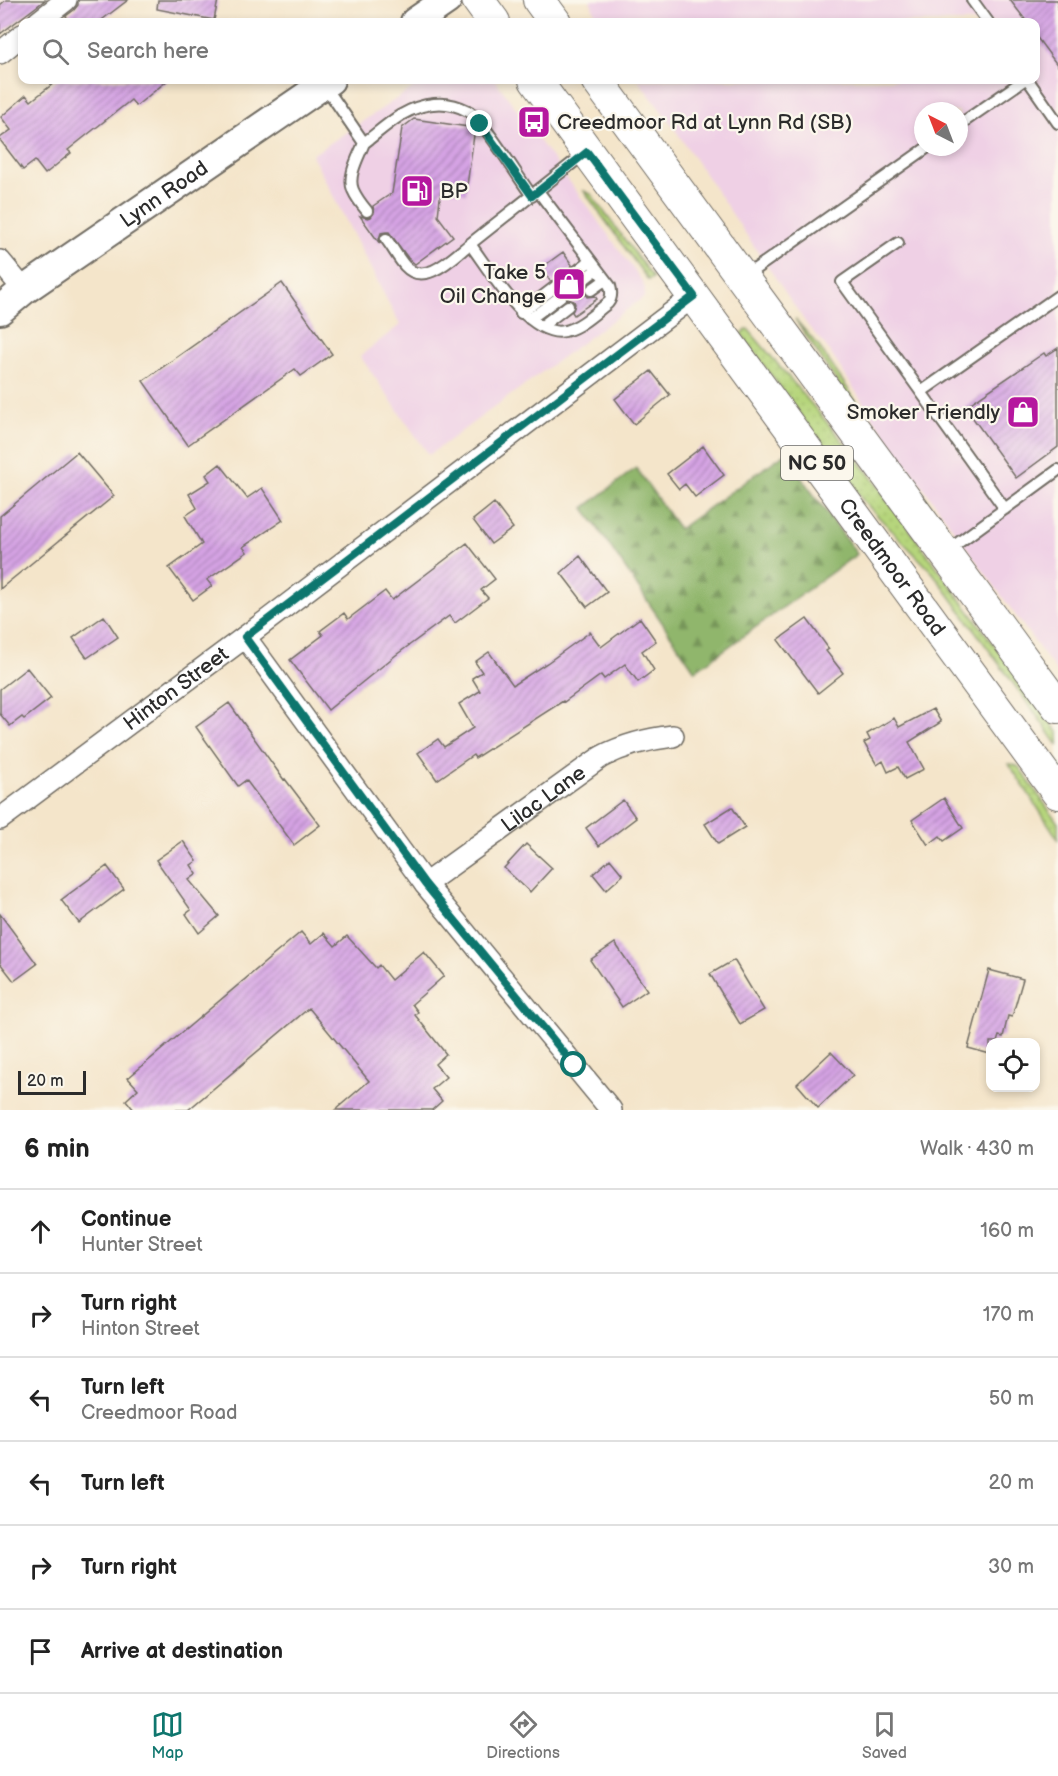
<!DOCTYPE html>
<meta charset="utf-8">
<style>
:root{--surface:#fff;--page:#f6f6f6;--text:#222;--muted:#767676;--line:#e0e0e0;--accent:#0f766e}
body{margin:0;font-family:"Balsamiq Sans",sans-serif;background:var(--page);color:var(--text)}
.controls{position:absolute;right:18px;bottom:18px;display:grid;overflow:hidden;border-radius:12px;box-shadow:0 3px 9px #0003}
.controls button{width:54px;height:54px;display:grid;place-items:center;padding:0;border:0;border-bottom:2px solid var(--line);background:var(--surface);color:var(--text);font:30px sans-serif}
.compass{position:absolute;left:914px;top:102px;width:54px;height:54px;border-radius:50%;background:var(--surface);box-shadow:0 3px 9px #0003;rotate:318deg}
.scale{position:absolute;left:18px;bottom:15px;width:68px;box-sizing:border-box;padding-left:6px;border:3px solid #2b2b2b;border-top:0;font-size:16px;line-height:21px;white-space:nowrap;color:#2b2b2b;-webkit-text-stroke:4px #fbf7ec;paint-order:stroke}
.stop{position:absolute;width:18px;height:18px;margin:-14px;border:4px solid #0f766e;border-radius:50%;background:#fff}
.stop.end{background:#0f766e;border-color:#fff;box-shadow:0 2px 6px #0008}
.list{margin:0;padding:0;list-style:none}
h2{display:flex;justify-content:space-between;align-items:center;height:78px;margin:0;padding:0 24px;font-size:26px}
h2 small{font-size:20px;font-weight:400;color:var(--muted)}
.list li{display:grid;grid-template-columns:39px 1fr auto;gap:18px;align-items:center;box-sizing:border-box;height:84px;padding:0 24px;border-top:2px solid var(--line)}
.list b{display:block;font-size:22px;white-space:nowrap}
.list p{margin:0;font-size:20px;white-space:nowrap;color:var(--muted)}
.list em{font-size:20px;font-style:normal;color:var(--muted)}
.icon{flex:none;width:33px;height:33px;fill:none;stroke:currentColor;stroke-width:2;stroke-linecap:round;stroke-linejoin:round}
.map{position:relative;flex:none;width:1058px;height:1110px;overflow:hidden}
.search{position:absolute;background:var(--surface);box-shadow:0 3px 9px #0003;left:18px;right:18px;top:18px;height:66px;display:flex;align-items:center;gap:15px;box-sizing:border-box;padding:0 21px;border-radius:12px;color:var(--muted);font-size:22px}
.sheet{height:582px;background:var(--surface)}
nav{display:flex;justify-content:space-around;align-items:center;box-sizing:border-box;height:84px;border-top:2px solid var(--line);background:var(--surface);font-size:16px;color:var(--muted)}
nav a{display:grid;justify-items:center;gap:3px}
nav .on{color:var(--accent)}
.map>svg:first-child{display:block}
.built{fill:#efd0e5;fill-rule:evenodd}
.grass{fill:url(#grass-dots);stroke:#708054;stroke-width:1.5}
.forest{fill:url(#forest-firs);stroke:#5e704c;stroke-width:1.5}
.building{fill:url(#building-hatch)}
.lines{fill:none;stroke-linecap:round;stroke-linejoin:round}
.lane-casing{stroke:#716c63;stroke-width:14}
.street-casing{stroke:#716c63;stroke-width:24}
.secondary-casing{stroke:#716c63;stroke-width:32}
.primary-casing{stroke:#716c63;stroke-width:34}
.lane{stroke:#fff;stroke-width:10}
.street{stroke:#fff;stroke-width:21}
.secondary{stroke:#fff;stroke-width:28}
.primary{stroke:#fff;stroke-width:32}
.route{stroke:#0f766e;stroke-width:8}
.labels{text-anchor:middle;stroke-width:4.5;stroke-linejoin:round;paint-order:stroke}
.shield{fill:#fbf7ec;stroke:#696865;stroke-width:1.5}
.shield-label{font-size:20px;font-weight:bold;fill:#2b2b2b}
.poi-label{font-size:21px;fill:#2b2b2b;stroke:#fbf7ec;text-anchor:start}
.street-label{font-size:21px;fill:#2b2b2b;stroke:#fbf7ec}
</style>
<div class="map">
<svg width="1058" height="1110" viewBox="0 0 1058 1110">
<defs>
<pattern id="grass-dots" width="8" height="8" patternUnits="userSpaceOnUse" patternTransform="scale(1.5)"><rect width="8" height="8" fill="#b6d57c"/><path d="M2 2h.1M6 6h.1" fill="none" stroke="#9db76b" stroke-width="1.8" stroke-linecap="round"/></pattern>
<pattern id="forest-firs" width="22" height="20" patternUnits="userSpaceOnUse" patternTransform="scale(1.5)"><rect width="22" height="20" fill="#90b66c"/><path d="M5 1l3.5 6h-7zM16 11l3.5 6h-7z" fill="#769459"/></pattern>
<pattern id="building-hatch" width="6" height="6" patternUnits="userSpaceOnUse" patternTransform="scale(1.5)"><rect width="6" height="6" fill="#d5a3e4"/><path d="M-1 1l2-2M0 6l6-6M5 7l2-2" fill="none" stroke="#ad85b9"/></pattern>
</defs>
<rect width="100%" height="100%" fill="#fbf7ec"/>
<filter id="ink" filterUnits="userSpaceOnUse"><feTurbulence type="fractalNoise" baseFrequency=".0167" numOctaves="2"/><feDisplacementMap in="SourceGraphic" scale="12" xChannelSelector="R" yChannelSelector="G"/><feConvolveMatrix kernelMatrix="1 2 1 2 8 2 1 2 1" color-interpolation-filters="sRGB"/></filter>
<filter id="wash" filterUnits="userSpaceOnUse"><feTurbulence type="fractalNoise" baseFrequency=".008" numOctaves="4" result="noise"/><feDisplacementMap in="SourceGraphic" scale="24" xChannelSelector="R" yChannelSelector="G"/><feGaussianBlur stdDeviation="1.35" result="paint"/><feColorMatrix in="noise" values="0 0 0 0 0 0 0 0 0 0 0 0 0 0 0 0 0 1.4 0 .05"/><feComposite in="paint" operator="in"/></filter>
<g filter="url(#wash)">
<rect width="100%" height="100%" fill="#f4e5ca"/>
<path class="built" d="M590,0H1058V674L874,419L825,345L808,326L672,125L638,80H1036V22H598ZM923,111H959V147H923Z
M425,80H495L642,281L645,289L644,297L429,455L360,356L400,325L312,155Z"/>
<path class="grass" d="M584,191L591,194L653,278L648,280Z
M795,319L820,348L873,426L930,504L933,513L862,420Z
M748,329L857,458L1058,732V745L933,573L865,503L741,334Z
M1009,764H1013L1019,767L1058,823V839Z"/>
<path class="forest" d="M784,454L857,554L695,671L584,508L636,468L679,529Z"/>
<g id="blocks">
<path class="building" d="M6,0H45L0,34V5Z
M78,0H128L99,22H70L66,16L74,10L78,5Z
M158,0H218L214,20L157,9Z
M1010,0H1058V66L1035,35V22H1027Z
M58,80H168L136,106L131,100L68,150L71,153L45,174L35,161L23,170L0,140V138L11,130L1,117L26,95L31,101Z
M414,119L475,128L466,193L441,189L438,216L453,236L415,264L408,258L389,232H386L381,233L379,239L380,244L360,216L368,218L371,217L374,213L373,206L392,193L402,128Z
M563,252L572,265L570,273L571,276L576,278L577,284L584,287V291L587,297L595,296L597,299L574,315L572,312L575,304L574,301L568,299L567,292L562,289L561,283L557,280L550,281L541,268Z
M282,283L332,354L301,376L295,369L188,445L143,381Z
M1058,348V447L1016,478L965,407L1044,353L1046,356Z
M651,371L670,395L634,424L615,399Z
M703,446L724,475L695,497L685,484L679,489L667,474Z
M77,452L114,496L0,589V516Z
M220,464L247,498L262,488L283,520L243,547L247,552L207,580L212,586L193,600L169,568L202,544L185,516L197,508L189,494L210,481L206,475Z
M494,503L513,528L491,544L473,520Z
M467,543L495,579L481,590L488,598L455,623L449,616L396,655L328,710L290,660L323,635L320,631L344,613L348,619L385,591L392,600Z
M580,556L607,592L587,607L561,573Z
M104,616L118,637L87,658L73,638Z
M640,618L656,641L642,651L654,670L638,682L625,664L604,679L601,675L564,702L563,701L475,758L473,755L437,780L418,753L438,739L444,747L473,728L459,704L480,691L472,678L482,672L475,662L489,652L513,685L547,663L590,632L601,647Z
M807,619L829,649L826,651L843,673L818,693L778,640Z
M27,668L51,698L24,719L22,717L10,726L0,714V689Z
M229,703L284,780L285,779L320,825L294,845L246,780L238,786L196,727Z
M933,709L941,722L909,742L924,769L905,779L898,767L888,772L883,761L877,765L864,743L870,740L867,734L894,718L899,727Z
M944,798L963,828L944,841L940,836L928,845L912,820Z
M623,800L636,818L599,846L586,828Z
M732,807L745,827L718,844L705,824Z
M183,841L197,861L191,865L197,874L189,880L219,916L199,933L186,914L191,910L156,860Z
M526,844L552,868L530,892L504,868Z
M610,859L623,875L606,890L593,874Z
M107,866L124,889L79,923L61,900Z
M0,914L37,964L14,981L0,963Z
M301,932L311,944L324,933L335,946L347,936L376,968L379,965L391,980L424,952L444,976L412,1004L418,1012L415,1015L446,1054L435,1064L446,1077L432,1089L442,1101L432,1110H335L369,1081L309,1008L188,1110H134L126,1100L138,1089L128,1078Z
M615,943L647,990L622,1007L590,960Z
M734,960L764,1010L740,1024L710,974Z
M989,970L1023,979L1012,1017L1008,1016L1003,1037L999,1036L997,1042H990V1054L968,1048Z
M831,1052L853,1075L818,1108L797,1084Z"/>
</g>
</g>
<g filter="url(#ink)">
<use href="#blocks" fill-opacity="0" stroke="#716c63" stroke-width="1.5"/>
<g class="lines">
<g class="lane-casing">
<path id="lane" d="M972,0L988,22
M1028,80L1058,123
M325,86L364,143C376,134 388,123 401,115C422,103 446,99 468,111C482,118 520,180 532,196
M959,125L1024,80
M364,143C359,156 347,176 353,190C356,197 362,205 367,211
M538,191L610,286C612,293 612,298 608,303C595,313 581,327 565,331C529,339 489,269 470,244L584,154
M386,239C393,248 398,258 405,266C425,288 454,256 470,244
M898,243L842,282L1005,509
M577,271L590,261
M744,277L928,147
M583,280L597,269
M591,290L605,280
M521,313L555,287
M530,319L561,296
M542,326L568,306
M921,392L1058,296
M947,551L1058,470"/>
</g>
<g class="street-casing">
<g id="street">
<path d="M38,22L66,0"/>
<path d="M0,53L22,35"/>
<path d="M0,261L24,290"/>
<path d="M245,637L425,884L611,1110"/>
<path id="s1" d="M0,819L245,637L694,296"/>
<path id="s2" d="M425,884L601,757C624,745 647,739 673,736"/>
</g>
</g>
<g class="secondary-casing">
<g id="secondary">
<path d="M415,22L447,0"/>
<path id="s3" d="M0,310L24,290L330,80"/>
</g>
</g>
<g class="primary-casing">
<g id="primary">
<path d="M478,0L494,22"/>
<path d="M539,0L555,22"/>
<path id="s4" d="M535,80L1058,793"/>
<path d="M597,80L1058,707"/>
</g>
</g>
<use href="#lane" class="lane"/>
<use href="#street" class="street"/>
<use href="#secondary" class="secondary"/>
<use href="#primary" class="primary"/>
</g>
</g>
<g class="lines" filter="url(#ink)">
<path class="route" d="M480,124L532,196L587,152L694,296L245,637L425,884L574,1065"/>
</g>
<defs>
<g id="bus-square" transform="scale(1.725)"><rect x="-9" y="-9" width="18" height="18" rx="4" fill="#b5179e" stroke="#fbf7ec"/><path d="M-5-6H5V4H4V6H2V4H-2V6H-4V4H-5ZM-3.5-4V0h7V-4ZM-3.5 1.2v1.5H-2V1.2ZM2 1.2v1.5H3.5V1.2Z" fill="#fff"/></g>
<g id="fuel-square" transform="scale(1.725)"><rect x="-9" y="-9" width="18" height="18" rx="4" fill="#b5179e" stroke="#fbf7ec"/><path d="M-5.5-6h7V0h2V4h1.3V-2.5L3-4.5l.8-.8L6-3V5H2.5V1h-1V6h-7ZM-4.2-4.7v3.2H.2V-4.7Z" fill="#fff"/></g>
<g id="shop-square" transform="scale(1.725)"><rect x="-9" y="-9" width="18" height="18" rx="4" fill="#b5179e" stroke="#fbf7ec"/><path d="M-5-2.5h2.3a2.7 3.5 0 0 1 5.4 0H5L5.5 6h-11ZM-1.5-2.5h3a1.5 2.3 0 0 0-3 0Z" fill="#fff"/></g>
</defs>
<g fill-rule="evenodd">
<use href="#bus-square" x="534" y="122"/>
<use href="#fuel-square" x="417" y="191"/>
<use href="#shop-square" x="569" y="284"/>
<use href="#shop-square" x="1023" y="412"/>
</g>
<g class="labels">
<rect class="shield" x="781" y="446" width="72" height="34" rx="4.5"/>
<g class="shield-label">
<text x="817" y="470">NC 50</text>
</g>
<g class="poi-label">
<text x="557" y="129">Creedmoor Rd at Lynn Rd (SB)</text>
<text x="440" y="198">BP</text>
<text x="546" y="279" text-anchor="end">Take 5<tspan x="546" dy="24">Oil Change</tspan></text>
<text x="1000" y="419" text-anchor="end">Smoker Friendly</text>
</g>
<g class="street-label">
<text dy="7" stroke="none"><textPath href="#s3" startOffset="201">Lynn Road</textPath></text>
<text dy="7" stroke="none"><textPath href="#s4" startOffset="604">Creedmoor Road</textPath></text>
<text dy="7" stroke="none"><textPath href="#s1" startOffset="219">Hinton Street</textPath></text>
<text dy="7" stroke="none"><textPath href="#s2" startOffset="146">Lilac Lane</textPath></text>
</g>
</g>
</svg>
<div class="controls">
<button><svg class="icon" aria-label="locate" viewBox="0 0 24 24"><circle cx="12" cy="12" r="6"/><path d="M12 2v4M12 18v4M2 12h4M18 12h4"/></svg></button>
</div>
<svg class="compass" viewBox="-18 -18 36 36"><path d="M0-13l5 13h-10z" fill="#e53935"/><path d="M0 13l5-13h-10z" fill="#767676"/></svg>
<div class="scale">20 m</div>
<div class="stop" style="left:574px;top:1065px"></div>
<div class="stop end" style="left:480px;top:124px"></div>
<div class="search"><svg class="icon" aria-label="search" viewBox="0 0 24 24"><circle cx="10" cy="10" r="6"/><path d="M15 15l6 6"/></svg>Search here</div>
</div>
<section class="sheet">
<h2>6 min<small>Walk · 430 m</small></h2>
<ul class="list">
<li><svg class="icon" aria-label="ahead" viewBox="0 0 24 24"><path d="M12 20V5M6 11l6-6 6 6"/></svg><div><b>Continue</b><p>Hunter Street</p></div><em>160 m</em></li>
<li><svg class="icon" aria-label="right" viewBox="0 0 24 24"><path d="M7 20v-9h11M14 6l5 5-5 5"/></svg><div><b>Turn right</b><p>Hinton Street</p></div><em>170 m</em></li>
<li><svg class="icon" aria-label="left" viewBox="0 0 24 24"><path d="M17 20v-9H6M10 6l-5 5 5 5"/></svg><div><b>Turn left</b><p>Creedmoor Road</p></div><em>50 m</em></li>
<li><svg class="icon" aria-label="left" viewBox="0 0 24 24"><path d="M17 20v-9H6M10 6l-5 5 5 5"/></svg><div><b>Turn left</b></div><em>20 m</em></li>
<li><svg class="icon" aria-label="right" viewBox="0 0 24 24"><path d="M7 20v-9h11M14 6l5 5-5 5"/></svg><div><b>Turn right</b></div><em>30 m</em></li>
<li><svg class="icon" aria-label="arrive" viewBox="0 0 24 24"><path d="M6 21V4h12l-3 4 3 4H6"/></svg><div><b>Arrive at destination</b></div></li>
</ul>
</section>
<nav>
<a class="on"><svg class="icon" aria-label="map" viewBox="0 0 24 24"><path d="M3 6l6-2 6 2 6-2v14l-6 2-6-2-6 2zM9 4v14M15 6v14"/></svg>Map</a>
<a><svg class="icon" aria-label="directions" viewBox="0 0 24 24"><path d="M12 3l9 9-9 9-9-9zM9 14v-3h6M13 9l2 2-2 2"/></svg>Directions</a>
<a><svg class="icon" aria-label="saved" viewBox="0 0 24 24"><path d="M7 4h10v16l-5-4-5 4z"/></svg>Saved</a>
</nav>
